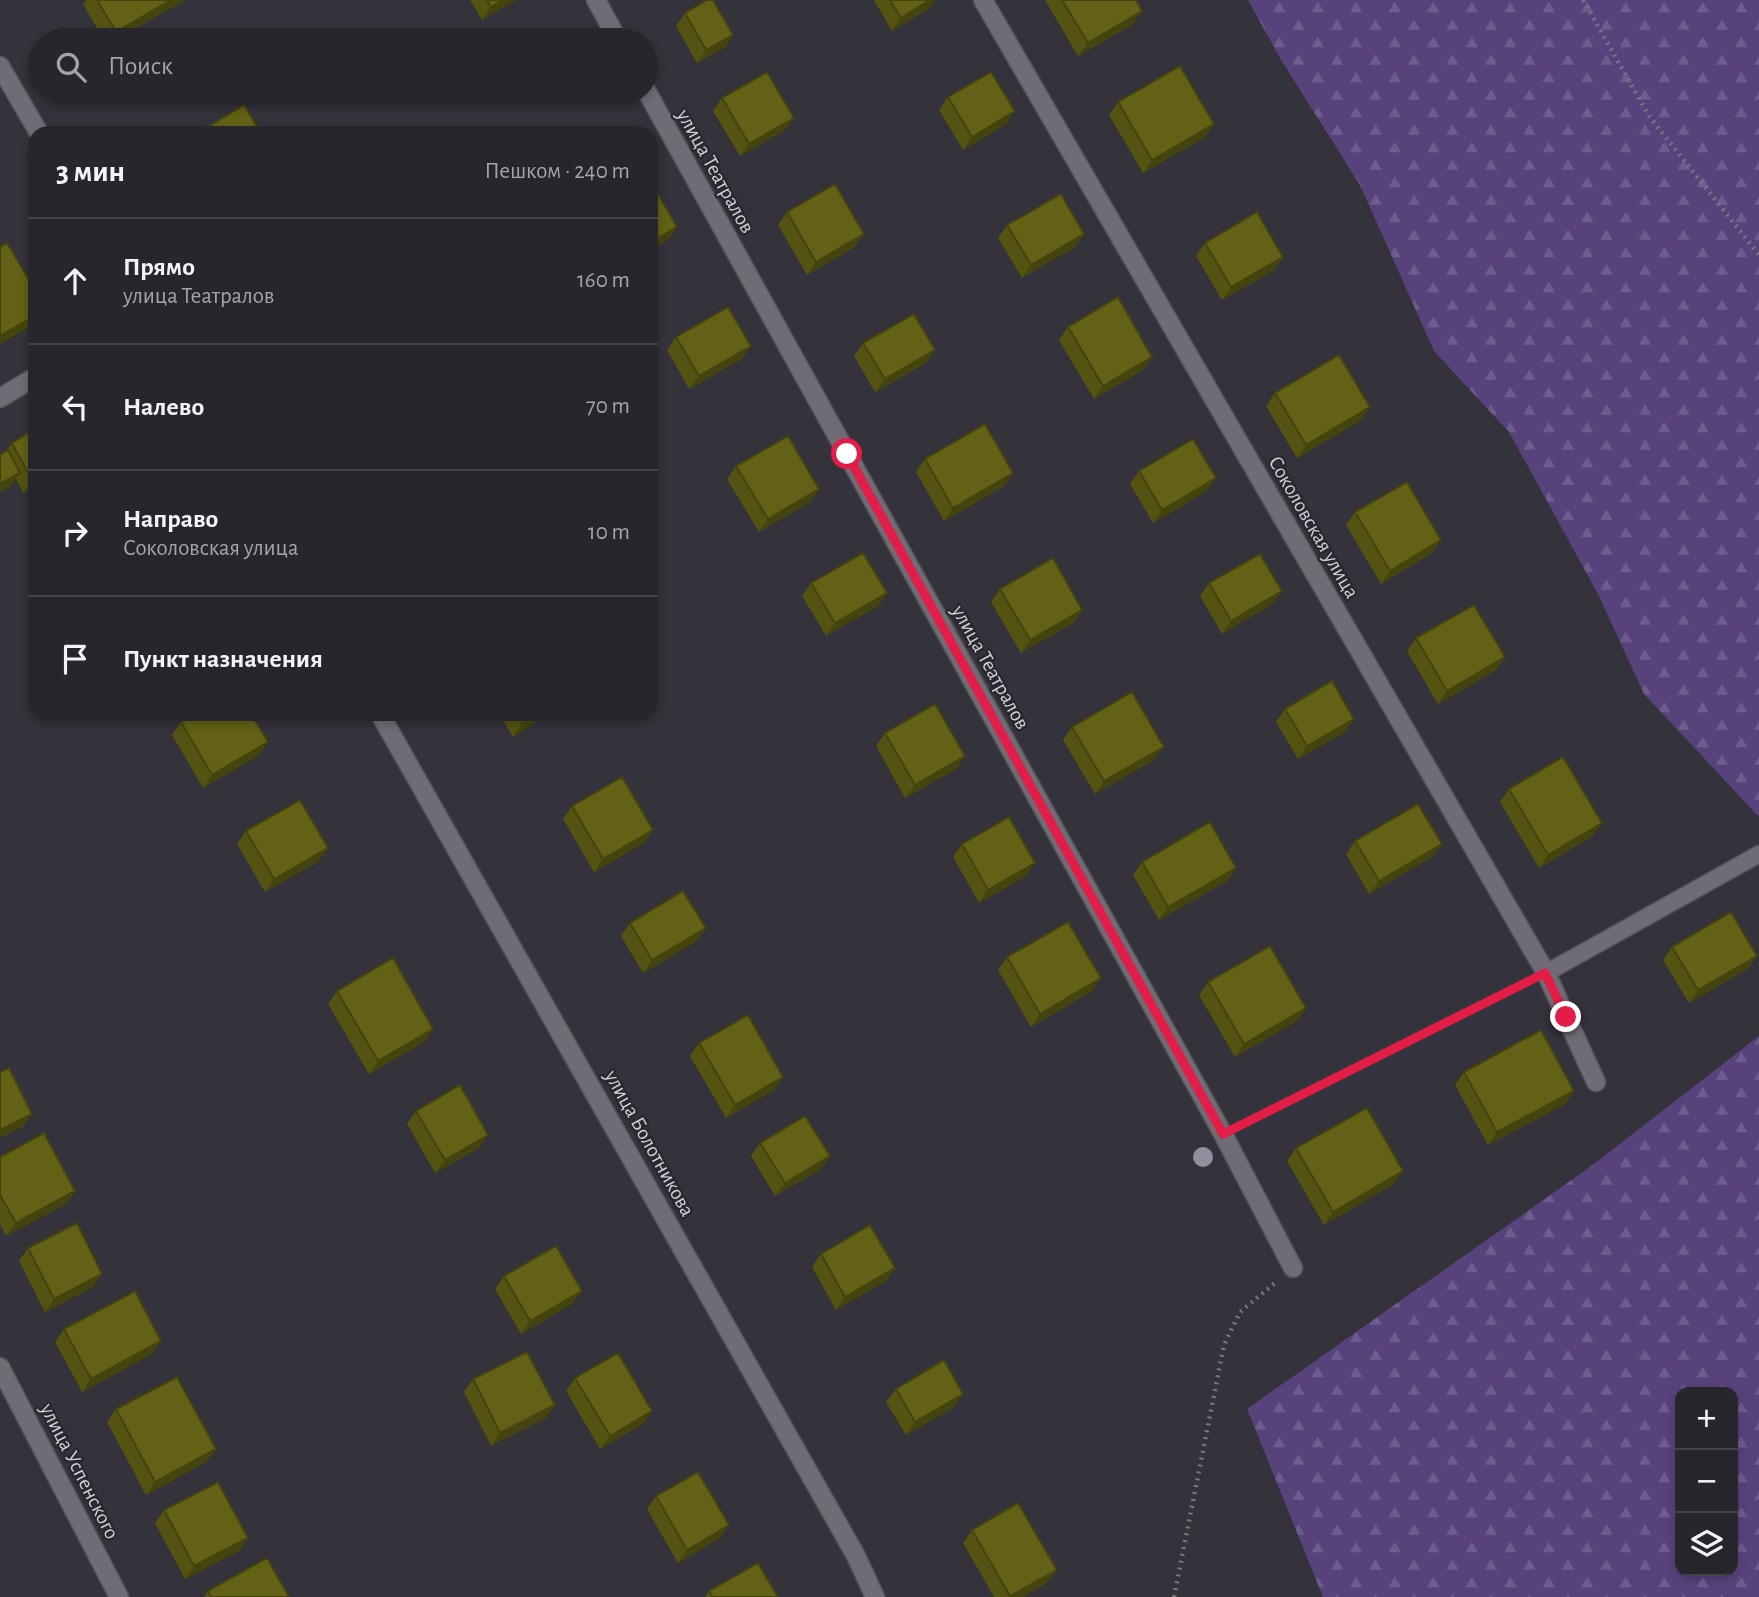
<!DOCTYPE html>
<html lang="ru">
<meta charset="utf-8">
<style>
:root{--surface:#27262c;--page:#2f2e34;--text:#f1f3f6;--muted:#a4a5a9;--line:#434348}
body{margin:0;font-family:"Alegreya Sans",sans-serif;background:var(--page);color:var(--text)}
.controls{position:absolute;right:21px;bottom:21px;display:grid;overflow:hidden;border-radius:14px;box-shadow:0 4px 10px #0003}
.controls button{width:63px;height:63px;display:grid;place-items:center;padding:0;border:0;border-bottom:2px solid var(--line);background:var(--surface);color:var(--text);font:35px sans-serif}
.stop{position:absolute;width:21px;height:21px;margin:-16px;border:5px solid #e11d48;border-radius:50%;background:#fff}
.stop.end{background:#e11d48;border-color:#fff;box-shadow:0 2px 7px #0008}
.list{margin:0;padding:0;list-style:none}
h2{display:flex;justify-content:space-between;align-items:center;height:91px;margin:0;padding:0 28px;font-size:30px}
h2 small{font-size:23px;font-weight:400;color:var(--muted)}
.list li{display:grid;grid-template-columns:46px 1fr auto;gap:21px;align-items:center;box-sizing:border-box;height:126px;padding:0 28px;border-top:2px solid var(--line)}
.list b{display:block;font-size:26px;white-space:nowrap}
.list p{margin:0;font-size:23px;white-space:nowrap;color:var(--muted)}
.list em{font-size:23px;font-style:normal;color:var(--muted)}
.icon{flex:none;width:38px;height:38px;fill:none;stroke:currentColor;stroke-width:2;stroke-linecap:round;stroke-linejoin:round}
.map{position:relative;flex:none;width:1759px;height:1597px;overflow:hidden}
.search{position:absolute;background:var(--surface);box-shadow:0 4px 10px #0003;left:28px;top:28px;width:630px;height:77px;display:flex;align-items:center;gap:18px;box-sizing:border-box;padding:0 24px;border-radius:38px;color:var(--muted);font-size:26px}
.panel{position:absolute;background:var(--surface);box-shadow:0 4px 10px #0003;left:28px;top:126px;width:630px;height:595px;border-radius:21px}
.map>svg:first-child{display:block}
.forest{fill:url(#forest-firs);fill-rule:evenodd}
.lines{fill:none;stroke-linecap:round;stroke-linejoin:round}
.service-casing{stroke:#535057;stroke-width:19}
.minor-casing{stroke:#535057;stroke-width:21}
.path{stroke:#78777d;stroke-width:4.5;stroke-dasharray:2 5;stroke-linecap:butt}
.service{stroke:#6f6c76;stroke-width:16}
.minor{stroke:#6f6c76;stroke-width:18}
.tree{fill:#938e9e}
.wall{fill:#545312}
.shaded-wall{fill:#45440f}
.building{fill:#626115;stroke:#45440f;stroke-width:2}
.route{stroke:#e11d48;stroke-width:9}
.labels{text-anchor:middle;stroke-width:5;stroke-linejoin:round;paint-order:stroke}
.street-label{font-size:21px;fill:#d2d1d6;stroke:#2a2830}
</style>
<div class="map">
<svg width="1759" height="1597" viewBox="0 0 1759 1597">
<defs>
<pattern id="forest-firs" width="22" height="20" patternUnits="userSpaceOnUse" patternTransform="scale(1.75)"><rect width="22" height="20" fill="#58427c"/><path d="M5 1l3.5 6h-7zM16 11l3.5 6h-7z" fill="#6f5c8e"/></pattern>
</defs>
<rect width="100%" height="100%" fill="#34323a"/>
<path class="forest" d="M1248,0H1759V817L1644,694L1598,594L1509,432L1434,351L1360,185L1281,60Z
M1759,1036V1597H1323L1247,1409L1590,1167ZM1680,1392H1733V1571H1680Z"/>
<g class="lines">
<g class="service-casing">
<path id="service" d="M1546,973L1759,854"/>
</g>
<g class="minor-casing">
<path id="minor" d="M596,0L618,40
M983,0L1546,973L1596,1082
M0,66L39,133
M646,90L1223,1134L1293,1268
M0,398L35,377
M380,714L856,1556L875,1597
M0,1367L119,1597"/>
</g>
<path class="path" d="M1583,0L1649,116L1759,255
M1245,1123L1526,983
M1174,1597L1224,1345L1240,1312L1275,1283"/>
<use href="#service" class="service"/>
<use href="#minor" class="minor"/>
</g>
<circle class="tree" cx="1203" cy="1157" r="10"/>
<path class="wall" d="M87,0H185L115,40H104L83,4Z
M470,0H516L482,20Z
M874,0H935L930,8L892,31Z
M1045,0H1136L1133,24L1078,56Z
M685,13L733,35L724,48L697,63L676,26Z
M948,97L1015,111L1006,124L963,150L939,110Z
M722,98L785,130L740,156L713,111Z
M1118,102L1214,124L1205,137L1143,173L1109,115Z
M787,212L855,247L807,275L778,225Z
M1007,225L1084,234L1075,247L1022,278L998,238Z
M1205,243L1283,257L1274,270L1222,300L1196,256Z
M1068,327L1152,357L1143,370L1094,399L1059,340Z
M676,337L742,359L689,389L667,350Z
M863,343L926,363L875,392L854,356Z
M1275,393L1370,407L1361,420L1297,458L1266,406Z
M35,429V486L23,493L16,479L11,486L0,492V455L5,452L12,443Z
M925,459L1013,473L1004,486L944,521L916,472Z
M736,466L810,502L759,532L727,479Z
M1139,471L1207,491L1153,523L1130,484Z
M1355,512L1432,553L1381,584L1346,525Z
M811,583L887,593L878,606L826,636L802,596Z
M1209,583L1282,591L1272,604L1222,634L1200,596Z
M1000,589L1082,610L1073,623L1021,653L991,602Z
M1416,638L1505,657L1496,670L1438,704L1407,651Z
M1285,709L1354,719L1345,732L1298,759L1276,722Z
M499,714H549L513,737Z
M181,722L259,755L203,788L172,735Z
M1072,727L1154,760L1095,794L1063,740Z
M885,733L956,769L905,798L876,746Z
M1509,789L1593,836L1539,868L1500,802Z
M572,806L653,830L644,843L594,872L563,819Z
M246,831L319,861L265,892L237,844Z
M1355,841L1442,844L1432,857L1369,894L1346,854Z
M962,844L1026,876L979,903L953,857Z
M1142,862L1236,868L1227,881L1159,920L1133,875Z
M630,923L706,928L697,941L643,973L621,936Z
M1672,947L1757,956L1747,969L1689,1003L1663,960Z
M1007,957L1092,991L1031,1027L998,970Z
M1208,982L1306,1008L1297,1021L1235,1057L1199,995Z
M337,991L433,1029L424,1042L369,1074L328,1004Z
M699,1043L783,1077L774,1090L726,1118L690,1056Z
M1464,1072L1574,1091L1565,1104L1488,1145L1455,1085Z
M416,1111L488,1135L479,1148L435,1173L407,1124Z
M760,1143L830,1156L821,1169L775,1196L751,1156Z
M1296,1148L1394,1184L1324,1225L1287,1161Z
M0,1157L75,1191L66,1204L6,1236L0,1224Z
M28,1248L93,1287L45,1312L19,1261Z
M821,1254L895,1268L886,1281L836,1310L812,1267Z
M504,1276L572,1304L521,1334L495,1289Z
M64,1329L152,1354L82,1392L55,1342Z
M575,1378L652,1411L643,1424L600,1449L566,1391Z
M473,1379L546,1418L491,1446L464,1392Z
M896,1389L954,1407L906,1435L886,1402Z
M116,1409L216,1449L206,1462L146,1495L107,1422Z
M656,1496L720,1538L678,1563L647,1509Z
M164,1510L248,1538L239,1551L185,1579L155,1523Z
M972,1530L1047,1583L1023,1597H994L963,1543Z
M208,1591L289,1597H204Z
M709,1591L778,1597H705Z"/>
<path class="shaded-wall" d="M171,0H185L115,40H110L116,32Z
M503,0H516L482,20L491,7Z
M930,0H935L930,8L892,31L901,18Z
M1142,11L1133,24L1078,56L1088,43Z
M733,35L724,48L697,63L706,50Z
M1015,111L1006,124L963,150L972,137Z
M794,118L785,130L740,156L749,144Z
M1214,124L1205,137L1143,173L1152,160Z
M677,227L668,240L651,249V242Z
M864,234L855,247L807,275L816,262Z
M1084,234L1075,247L1022,278L1031,265Z
M1283,257L1274,270L1222,300L1231,287Z
M35,316V324L0,344V336Z
M751,346L742,359L689,389L699,376Z
M935,350L926,363L875,392L885,379Z
M1152,357L1143,370L1094,399L1103,386Z
M1370,407L1361,420L1297,458L1306,445Z
M20,473L11,486L0,492V484Z
M1013,473L1004,486L944,521L953,508Z
M35,478V486L23,493L32,480Z
M1216,478L1207,491L1153,523L1162,510Z
M819,489L810,502L759,532L768,519Z
M1441,540L1432,553L1381,584L1390,571Z
M1282,591L1272,604L1222,634L1231,621Z
M887,593L878,606L826,636L835,623Z
M1082,610L1073,623L1021,653L1030,640Z
M1505,657L1496,670L1438,704L1447,691Z
M538,714H549L513,737L522,724Z
M1354,719L1345,732L1298,759L1307,746Z
M268,742L259,755L203,788L212,775Z
M1164,747L1154,760L1095,794L1104,781Z
M965,756L956,769L905,798L915,785Z
M1602,823L1593,836L1539,868L1548,855Z
M653,830L644,843L594,872L603,859Z
M1442,844L1432,857L1369,894L1379,881Z
M328,848L319,861L265,892L274,879Z
M1035,863L1026,876L979,903L988,890Z
M1236,868L1227,881L1159,920L1168,907Z
M706,928L697,941L643,973L652,960Z
M1757,956L1747,969L1689,1003L1698,990Z
M1101,978L1092,991L1031,1027L1040,1014Z
M1306,1008L1297,1021L1235,1057L1244,1044Z
M433,1029L424,1042L369,1074L378,1061Z
M783,1077L774,1090L726,1118L735,1105Z
M1574,1091L1565,1104L1488,1145L1497,1132Z
M32,1114L23,1127L0,1138V1130Z
M488,1135L479,1148L435,1173L445,1160Z
M830,1156L821,1169L775,1196L785,1183Z
M1403,1171L1394,1184L1324,1225L1333,1212Z
M75,1191L66,1204L6,1236L16,1223Z
M895,1268L886,1281L836,1310L845,1297Z
M102,1274L93,1287L45,1312L54,1299Z
M582,1291L572,1304L521,1334L530,1321Z
M161,1341L152,1354L82,1392L91,1379Z
M963,1394L954,1407L906,1435L915,1422Z
M555,1405L546,1418L491,1446L500,1433Z
M652,1411L643,1424L600,1449L610,1436Z
M216,1449L206,1462L146,1495L155,1482Z
M729,1525L720,1538L678,1563L687,1550Z
M248,1538L239,1551L185,1579L194,1566Z
M1057,1570L1047,1583L1023,1597H1010Z"/>
<path class="building" d="M97,0H171L116,32Z
M487,0H503L491,7Z
M707,0H713L733,35L706,50L685,13Z
M890,0H930L901,18Z
M1062,0H1136L1142,11L1088,43Z
M1180,66L1214,124L1152,160L1118,102Z
M767,72L794,118L749,144L722,98Z
M991,72L1015,111L972,137L948,97Z
M244,105L261,133H198Z
M651,182L677,227L651,242Z
M835,184L864,234L816,262L787,212Z
M1061,194L1084,234L1031,265L1007,225Z
M1257,212L1283,257L1231,287L1205,243Z
M7,243L35,290V316L0,336V247Z
M1118,297L1152,357L1103,386L1068,327Z
M728,307L751,346L699,376L676,337Z
M914,314L935,350L885,379L863,343Z
M1339,355L1370,407L1306,445L1275,393Z
M985,424L1013,473L953,508L925,459Z
M35,429V478L32,480L12,443Z
M788,436L819,489L768,519L736,466Z
M1193,439L1216,478L1162,510L1139,471Z
M8,450L20,473L0,484V455Z
M1407,482L1441,540L1390,571L1355,512Z
M863,553L887,593L835,623L811,583Z
M1260,554L1282,591L1231,621L1209,583Z
M1053,558L1082,610L1030,640L1000,589Z
M1474,605L1505,657L1447,691L1416,638Z
M1332,681L1354,719L1307,746L1285,709Z
M1132,692L1164,747L1104,781L1072,727Z
M935,704L965,756L915,785L885,733Z
M195,714H251L268,742L212,775L181,722Z
M516,714H538L522,724Z
M1563,757L1602,823L1548,855L1509,789Z
M622,777L653,830L603,859L572,806Z
M300,800L328,848L274,879L246,831Z
M1418,804L1442,844L1379,881L1355,841Z
M1009,817L1035,863L988,890L962,844Z
M1210,822L1236,868L1168,907L1142,862Z
M683,891L706,928L652,960L630,923Z
M1731,912L1757,956L1698,990L1672,947Z
M1068,922L1101,978L1040,1014L1007,957Z
M1270,946L1306,1008L1244,1044L1208,982Z
M393,958L433,1029L378,1061L337,991Z
M748,1015L783,1077L735,1105L699,1043Z
M1541,1030L1574,1091L1497,1132L1464,1072Z
M9,1068L32,1114L0,1130V1072Z
M460,1085L488,1135L445,1160L416,1111Z
M1367,1108L1403,1171L1333,1212L1296,1148Z
M805,1116L830,1156L785,1183L760,1143Z
M44,1133L75,1191L16,1223L0,1195V1157Z
M77,1223L102,1274L54,1299L28,1248Z
M870,1225L895,1268L845,1297L821,1254Z
M556,1246L582,1291L530,1321L504,1276Z
M135,1291L161,1341L91,1379L64,1329Z
M527,1352L555,1405L500,1433L473,1379Z
M618,1353L652,1411L610,1436L575,1378Z
M944,1360L963,1394L915,1422L896,1389Z
M177,1377L216,1449L155,1482L116,1409Z
M698,1472L729,1525L687,1550L656,1496Z
M218,1482L248,1538L194,1566L164,1510Z
M1018,1503L1057,1570L1010,1596L972,1530Z
M267,1558L289,1597H211L208,1591Z
M758,1563L778,1597H712L709,1591Z"/>
<g class="lines">
<path class="route" d="M847,454L1223,1134L1545,973L1566,1017"/>
</g>
<g class="labels">
<g class="street-label">
<text transform="translate(716 171) rotate(61)" y="7">улица Театралов</text>
<text transform="translate(1314 527) rotate(60)" y="7">Соколовская улица</text>
<text transform="translate(991 667) rotate(61)" y="7">улица Театралов</text>
<text transform="translate(650 1143) rotate(61)" y="7">улица Болотникова</text>
<text transform="translate(80 1471) rotate(63)" y="7">улица Успенского</text>
</g>
</g>
</svg>
<div class="controls">
<button>+</button>
<button>−</button>
<button><svg class="icon" aria-label="layers" viewBox="0 0 24 24"><path d="M12 4l9 5-9 5-9-5zM3 14l9 5 9-5"/></svg></button>
</div>
<div class="stop" style="left:847px;top:454px"></div>
<div class="stop end" style="left:1566px;top:1017px"></div>
<div class="search"><svg class="icon" aria-label="search" viewBox="0 0 24 24"><circle cx="10" cy="10" r="6"/><path d="M15 15l6 6"/></svg>Поиск</div>
<section class="panel">
<h2>3 мин<small>Пешком · 240 m</small></h2>
<ul class="list">
<li><svg class="icon" aria-label="ahead" viewBox="0 0 24 24"><path d="M12 20V5M6 11l6-6 6 6"/></svg><div><b>Прямо</b><p>улица Театралов</p></div><em>160 m</em></li>
<li><svg class="icon" aria-label="left" viewBox="0 0 24 24"><path d="M17 20v-9H6M10 6l-5 5 5 5"/></svg><div><b>Налево</b></div><em>70 m</em></li>
<li><svg class="icon" aria-label="right" viewBox="0 0 24 24"><path d="M7 20v-9h11M14 6l5 5-5 5"/></svg><div><b>Направо</b><p>Соколовская улица</p></div><em>10 m</em></li>
<li><svg class="icon" aria-label="arrive" viewBox="0 0 24 24"><path d="M6 21V4h12l-3 4 3 4H6"/></svg><div><b>Пункт назначения</b></div></li>
</ul>
</section>
</div>
